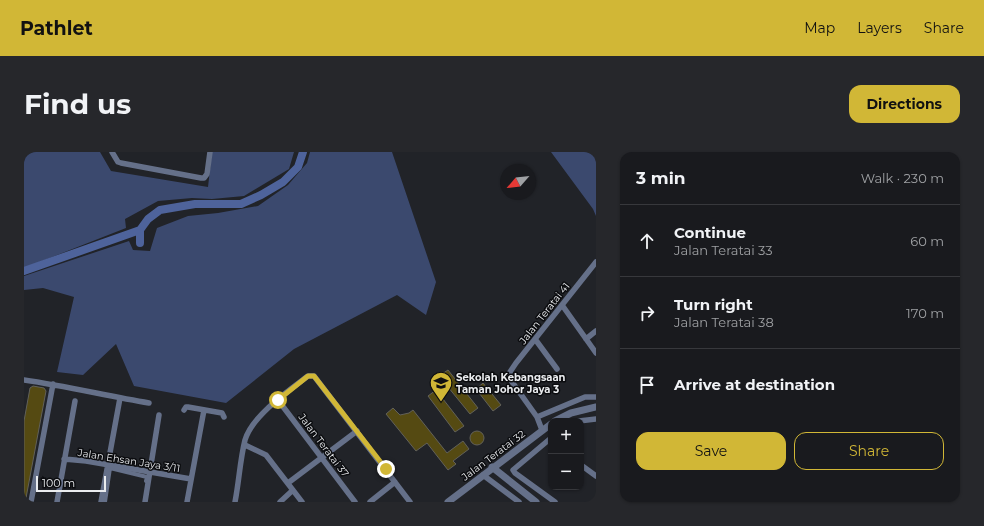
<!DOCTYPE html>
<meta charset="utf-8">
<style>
:root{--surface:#191a1e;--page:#26272b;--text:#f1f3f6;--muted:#9fa1a4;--line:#37383c;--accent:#d1b736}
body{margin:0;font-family:Montserrat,sans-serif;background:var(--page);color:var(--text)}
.controls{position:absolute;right:12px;bottom:12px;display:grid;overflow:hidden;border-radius:8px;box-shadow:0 1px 3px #0004}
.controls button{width:36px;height:36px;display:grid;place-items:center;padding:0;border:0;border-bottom:1px solid var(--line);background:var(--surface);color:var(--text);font:20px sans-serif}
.compass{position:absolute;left:476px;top:12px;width:36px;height:36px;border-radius:50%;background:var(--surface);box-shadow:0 1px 3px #0004;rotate:242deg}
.scale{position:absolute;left:12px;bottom:10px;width:70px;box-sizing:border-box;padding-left:4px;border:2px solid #eaecef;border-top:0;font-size:11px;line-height:14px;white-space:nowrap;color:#eaecef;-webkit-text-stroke:3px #0b0c0f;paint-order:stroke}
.stop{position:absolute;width:12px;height:12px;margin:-9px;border:3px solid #d1b736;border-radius:50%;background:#fff}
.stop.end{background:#d1b736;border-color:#fff;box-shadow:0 1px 4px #0008}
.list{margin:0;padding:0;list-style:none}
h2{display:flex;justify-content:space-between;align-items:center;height:52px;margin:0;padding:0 16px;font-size:17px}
h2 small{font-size:13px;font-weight:400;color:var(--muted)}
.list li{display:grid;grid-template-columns:26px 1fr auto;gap:12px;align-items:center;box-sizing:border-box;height:72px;padding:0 16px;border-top:1px solid var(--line)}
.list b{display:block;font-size:15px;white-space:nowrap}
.list p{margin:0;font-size:13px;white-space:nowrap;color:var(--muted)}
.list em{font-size:13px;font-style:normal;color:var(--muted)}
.actions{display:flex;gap:8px;padding:12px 16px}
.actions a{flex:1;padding:9px 0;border:1px solid var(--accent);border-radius:12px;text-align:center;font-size:14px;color:var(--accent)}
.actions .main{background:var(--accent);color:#111}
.icon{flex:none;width:22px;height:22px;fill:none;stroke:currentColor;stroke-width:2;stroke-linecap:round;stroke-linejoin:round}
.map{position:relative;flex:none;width:572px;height:350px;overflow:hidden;border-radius:12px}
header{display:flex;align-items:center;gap:24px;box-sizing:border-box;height:56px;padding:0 20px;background:var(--accent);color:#111}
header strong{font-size:19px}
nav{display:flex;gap:22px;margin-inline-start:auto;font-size:14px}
.intro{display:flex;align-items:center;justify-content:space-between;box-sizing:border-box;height:96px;padding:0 24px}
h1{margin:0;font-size:28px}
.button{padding:10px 18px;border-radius:12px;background:var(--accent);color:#111;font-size:14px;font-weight:700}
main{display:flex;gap:24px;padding:0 24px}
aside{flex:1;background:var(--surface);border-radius:12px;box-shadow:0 1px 3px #0004}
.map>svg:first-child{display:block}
.green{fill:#3b496e}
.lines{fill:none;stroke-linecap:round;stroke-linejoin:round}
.river{stroke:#4e639b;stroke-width:8}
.building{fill:#554a12;stroke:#62615a}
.pedestrian{stroke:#657089;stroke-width:4}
.minor{stroke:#657089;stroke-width:5.5}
.tertiary{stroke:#657089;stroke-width:7}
.route{stroke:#d1b736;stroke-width:5}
.labels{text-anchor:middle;stroke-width:3;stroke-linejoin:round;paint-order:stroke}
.street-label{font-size:10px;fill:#eaecef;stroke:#0b0c0f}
.poi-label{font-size:10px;font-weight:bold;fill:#eaecef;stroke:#0b0c0f;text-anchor:start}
</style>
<header>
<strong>Pathlet</strong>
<nav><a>Map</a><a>Layers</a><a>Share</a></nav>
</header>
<div class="intro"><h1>Find us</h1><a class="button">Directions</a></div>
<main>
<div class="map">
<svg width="572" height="350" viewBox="0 0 572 350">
<rect width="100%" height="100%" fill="#212328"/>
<path class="green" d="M0,0H76L87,19L184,35L188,0H270L265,17L220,44L188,47L168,46L134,49L101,67L102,76L0,116Z
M286,0H368L412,130L402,163L373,143L270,197L202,251L110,234L92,192L59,223L33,220L50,145L19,136L0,138V124L105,89L109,98L126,99L133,76L164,64L194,61L234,54L264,33L283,11Z
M527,0H568L572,6V64L569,57Z"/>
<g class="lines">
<path class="river" d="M116,91V78L124,67L136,58L171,52H217L237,43L259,30L274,15L279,0
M0,119L116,78"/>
</g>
<path class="building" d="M424,218L454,256L446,262L415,224Z
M459,231L477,253L469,259L452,237Z
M9,234L20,236L22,239L2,346H0V269L6,236Z
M412,238L440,274L431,280L404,244Z
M369,256L376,263L385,261L389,258L423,301L439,289L445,297L429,309L432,312L424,318L403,291L392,299L362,262Z
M446 286a7 7 0 1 1 14 0a7 7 0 1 1-14 0Z"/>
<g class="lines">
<path class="pedestrian" d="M81,350L86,316L123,325L122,329"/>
<path class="minor" d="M88,0L94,10L97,11L177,26H180L183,22L186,0
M538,153L572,201
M511,187L533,217
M562,187L572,179
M0,228C42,234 83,244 125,251
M254,248L331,350
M160,258L162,255H164L198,261L200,265
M513,265L561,245H572
M555,269L572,267
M518,278L513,265L486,227L484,223L492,211L572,110
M527,286L489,318L491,321L531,350
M221,293L242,303L278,350
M40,307L62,309L167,327
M557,313L572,324
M459,323L495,350
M264,331L333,279
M7,350L29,232
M33,350L51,249
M77,350L96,246
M121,350L135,263
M163,350L180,258
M211,350C215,330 216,308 221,288C228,264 264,239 284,224H290L386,350
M256,350L269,338
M346,350L371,330"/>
<path class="tertiary" d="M531,269L547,261L572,255
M468,315L512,350
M424,350L527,272"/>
</g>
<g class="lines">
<path class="route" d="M254,248L284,224H290L362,317"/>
</g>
<defs>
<g id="school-pin" transform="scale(1.15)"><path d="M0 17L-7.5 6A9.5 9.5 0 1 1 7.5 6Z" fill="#d1b736" stroke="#0b0c0f"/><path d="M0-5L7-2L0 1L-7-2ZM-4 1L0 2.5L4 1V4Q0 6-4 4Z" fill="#111"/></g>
</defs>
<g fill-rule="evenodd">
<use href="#school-pin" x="417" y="231"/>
</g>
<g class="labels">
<g class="street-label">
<text transform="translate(520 161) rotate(-52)" y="4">Jalan Teratai 41</text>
<text transform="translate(300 293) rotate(53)" y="4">Jalan Teratai 37</text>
<text transform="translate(469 303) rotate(-37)" y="4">Jalan Teratai 32</text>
<text transform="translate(105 308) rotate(9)" y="4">Jalan Ehsan Jaya 3/11</text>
</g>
<g class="poi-label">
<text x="432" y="229">Sekolah Kebangsaan<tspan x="432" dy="12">Taman Johor Jaya 3</tspan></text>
</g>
</g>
</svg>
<div class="controls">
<button>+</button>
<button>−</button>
</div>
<svg class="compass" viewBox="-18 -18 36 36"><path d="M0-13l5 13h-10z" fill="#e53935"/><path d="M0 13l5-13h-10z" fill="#9fa1a4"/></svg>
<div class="scale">100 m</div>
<div class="stop" style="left:254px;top:248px"></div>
<div class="stop end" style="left:362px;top:317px"></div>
</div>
<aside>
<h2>3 min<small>Walk · 230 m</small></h2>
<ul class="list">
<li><svg class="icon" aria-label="ahead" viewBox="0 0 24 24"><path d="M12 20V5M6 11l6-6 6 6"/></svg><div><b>Continue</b><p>Jalan Teratai 33</p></div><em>60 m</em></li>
<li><svg class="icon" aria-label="right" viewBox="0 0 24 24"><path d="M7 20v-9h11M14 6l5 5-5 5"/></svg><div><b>Turn right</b><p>Jalan Teratai 38</p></div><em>170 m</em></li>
<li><svg class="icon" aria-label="arrive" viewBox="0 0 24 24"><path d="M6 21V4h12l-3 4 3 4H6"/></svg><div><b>Arrive at destination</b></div></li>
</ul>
<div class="actions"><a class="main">Save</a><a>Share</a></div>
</aside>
</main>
